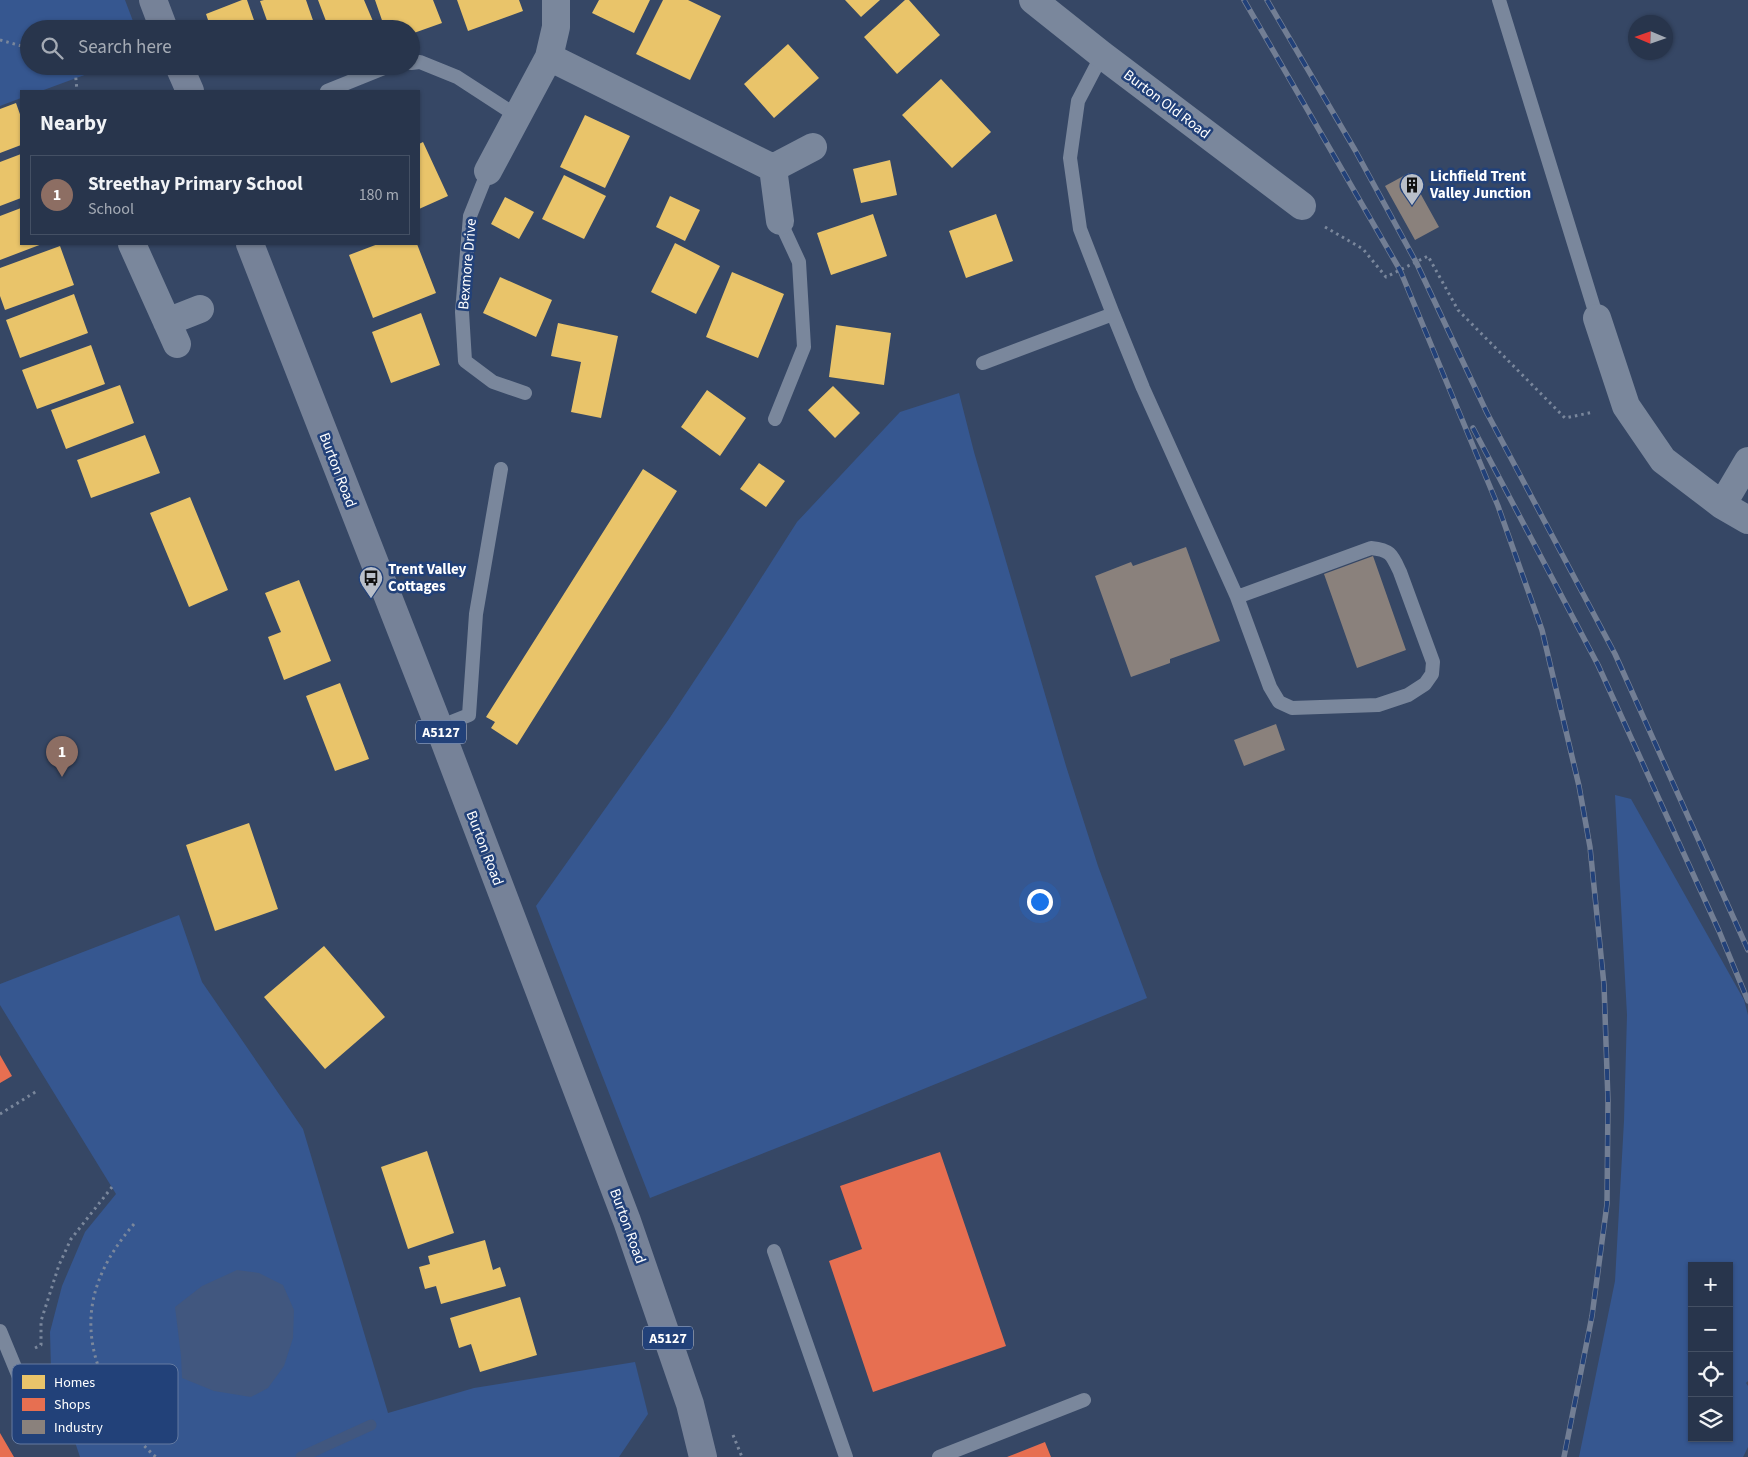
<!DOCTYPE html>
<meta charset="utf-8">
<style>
:root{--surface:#28354c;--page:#303d53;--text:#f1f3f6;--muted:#a5abb5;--line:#445064;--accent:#b9bfc9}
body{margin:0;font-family:"Source Sans 3",sans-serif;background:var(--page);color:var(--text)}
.controls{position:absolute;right:15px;bottom:15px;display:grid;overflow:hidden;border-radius:0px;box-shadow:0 1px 4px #0004}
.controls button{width:45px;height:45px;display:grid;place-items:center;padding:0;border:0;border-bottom:1px solid var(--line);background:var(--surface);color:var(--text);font:25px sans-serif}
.compass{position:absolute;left:1628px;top:15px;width:45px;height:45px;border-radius:50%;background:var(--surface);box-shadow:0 1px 4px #0004;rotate:272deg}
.you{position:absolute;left:1039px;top:901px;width:18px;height:18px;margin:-12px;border:4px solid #fff;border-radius:50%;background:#1a73e8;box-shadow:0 0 0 8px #1a73e833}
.badge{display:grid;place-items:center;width:32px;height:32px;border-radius:50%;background:var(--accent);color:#fff;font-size:16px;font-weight:700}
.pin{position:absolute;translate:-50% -41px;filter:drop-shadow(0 1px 2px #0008)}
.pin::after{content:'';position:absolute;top:26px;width:18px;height:15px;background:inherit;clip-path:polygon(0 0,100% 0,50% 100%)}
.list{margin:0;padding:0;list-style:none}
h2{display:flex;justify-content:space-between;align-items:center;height:65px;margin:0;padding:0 20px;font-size:21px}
h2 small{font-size:16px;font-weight:400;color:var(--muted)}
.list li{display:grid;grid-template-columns:32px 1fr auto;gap:15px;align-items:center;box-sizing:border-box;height:80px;margin:0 10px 10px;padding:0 10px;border:1px solid var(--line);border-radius:0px}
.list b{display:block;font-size:19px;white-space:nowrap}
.list p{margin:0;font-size:16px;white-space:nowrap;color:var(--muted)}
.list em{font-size:16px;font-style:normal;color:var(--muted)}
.icon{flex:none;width:28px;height:28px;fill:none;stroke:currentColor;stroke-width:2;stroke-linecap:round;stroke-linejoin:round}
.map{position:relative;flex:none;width:1748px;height:1457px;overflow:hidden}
.search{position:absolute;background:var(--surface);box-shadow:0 1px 4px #0004;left:20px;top:20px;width:400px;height:55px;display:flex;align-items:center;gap:12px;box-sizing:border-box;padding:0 18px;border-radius:28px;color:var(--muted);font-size:19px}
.panel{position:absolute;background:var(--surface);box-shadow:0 1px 4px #0004;left:20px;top:90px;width:400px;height:155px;border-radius:0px}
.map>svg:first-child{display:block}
.green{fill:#365790;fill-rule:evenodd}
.water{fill:#41577f}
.homes{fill:#e9c46a}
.shops{fill:#e76f51}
.industry{fill:#8a817c}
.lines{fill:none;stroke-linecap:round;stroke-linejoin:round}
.stream{stroke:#41577f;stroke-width:11}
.path{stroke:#7a879c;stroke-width:3;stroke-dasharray:2.5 4;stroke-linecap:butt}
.service{stroke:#7a879c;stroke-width:14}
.minor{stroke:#7a879c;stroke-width:28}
.trunk{stroke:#768298;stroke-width:28}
.rail-casing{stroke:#727e94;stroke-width:5.5}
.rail{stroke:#224179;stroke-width:4;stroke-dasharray:11;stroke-linecap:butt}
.labels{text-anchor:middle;stroke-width:5;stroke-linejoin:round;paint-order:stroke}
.shield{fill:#224179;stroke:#bdc6d7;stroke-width:1}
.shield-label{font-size:14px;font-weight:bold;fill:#fff}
.street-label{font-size:15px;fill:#fff;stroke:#224179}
.poi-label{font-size:15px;font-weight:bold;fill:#fff;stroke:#224179;text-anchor:start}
.key{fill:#224179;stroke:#647aa1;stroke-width:1}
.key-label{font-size:14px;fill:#fff}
</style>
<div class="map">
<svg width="1748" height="1457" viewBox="0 0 1748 1457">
<rect width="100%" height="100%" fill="#364765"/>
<path class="green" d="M0,0H125L136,29H29V66H109L41,91H21V98L0,106Z
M959,393L974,452L1066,766L1098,866L1147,998L840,1123L650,1198L536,906L669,719L726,633L797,522L900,412Z
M1615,795L1631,799L1744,1000L1748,1015V1381L1746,1383L1748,1386V1447L1743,1457H1579L1615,1281L1624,1121L1627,1015ZM1692,1266H1729V1438H1692Z
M179,915L202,982L303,1129L388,1413L474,1388L635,1362L648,1414L619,1457H80L51,1370L50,1332L62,1286L85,1232L116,1194L0,1005V984Z"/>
<path class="water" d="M237,1270L259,1273L283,1285L294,1310L293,1338L284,1366L268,1388L251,1397L214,1391L182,1378L181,1356L175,1307L202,1286Z"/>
<path class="homes" d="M242,0H247L257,29H211L206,14Z
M264,0H306L316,29H270L260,1Z
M318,0H364L375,26L368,29H329Z
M375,0H433L442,23L411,34V29H385Z
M457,0H519L523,11L468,31Z
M599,0H650L634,33L592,13Z
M663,0H688L721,16L690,80L636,54Z
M845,0H880L861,17Z
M905,0H909L940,35L897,74L864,37Z
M788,44L819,78L774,118L744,84Z
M941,79L991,132L952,168L902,115Z
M16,103L21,117V145L0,153V109Z
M585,115L630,136L605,188L560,167Z
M423,142L448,196L419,209V144Z
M21,154V198L0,206V162Z
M890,160L897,195L861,203L853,169Z
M564,175L606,196L584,239L542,219Z
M670,196L700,210L685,241L656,227Z
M505,197L534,212L519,239L491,224Z
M21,208V244H42L0,260V216Z
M873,214L887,256L831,275L817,233Z
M996,214L1013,261L966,278L949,231Z
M675,243L720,266L696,314L651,292Z
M378,244H417L436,293L373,318L349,255Z
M60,246L74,285L5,310L0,296V268Z
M732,272L784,294L758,358L706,337Z
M500,277L552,300L536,337L483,313Z
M74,294L88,333L20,358L6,320Z
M421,313L440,365L391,383L372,332Z
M558,323L618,336L601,418L571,412L581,362L551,356Z
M836,325L891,333L884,385L829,377Z
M91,345L105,384L37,409L22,370Z
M120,385L134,423L66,449L51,410Z
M833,386L860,413L835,438L808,410Z
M707,390L746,418L720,456L681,427Z
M145,435L160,473L91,498L77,460Z
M759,463L785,481L766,507L740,489Z
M643,469L677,491L517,745L491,728L495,722L486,717Z
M190,497L228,590L189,607L150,513Z
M299,580L331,661L284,680L268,637L281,632L265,593Z
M340,683L369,759L335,771L306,696Z
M249,823L278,909L215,931L186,845Z
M324,946L385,1017L325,1069L264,997Z
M427,1151L454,1233L408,1249L381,1167Z
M485,1240L493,1270L500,1267L506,1286L441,1304L436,1286L425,1289L419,1267L430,1264L428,1256Z
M520,1297L537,1355L480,1372L471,1344L459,1348L450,1318Z"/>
<path class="shops" d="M0,1055L12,1076L0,1083Z
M940,1152L1006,1346L873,1392L829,1261L862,1249L840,1186Z
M0,1433L14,1457H0Z
M1045,1442L1051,1457H1007Z"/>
<path class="industry" d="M1409,173L1439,227L1415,240L1385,186Z
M1186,547L1220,641L1170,659V663L1131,677L1095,576L1131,562L1133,566Z
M1373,556L1406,650L1357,668L1324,574Z
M1276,724L1285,750L1244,766L1234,740Z"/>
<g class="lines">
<path class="stream" d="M301,1457L371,1425"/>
<path class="path" d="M0,40L29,48
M72,66L75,69L77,91
M1325,227L1363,249L1386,277L1428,256L1458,310L1565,418L1594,412
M0,1114L37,1091
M134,1224C82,1284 77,1342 119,1409C129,1426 140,1444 156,1457
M35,1348L41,1345V1321L59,1265L71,1239L112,1187
M733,1435L742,1457"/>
<path class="service" d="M1499,0L1597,318
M411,63L420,62L457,77L517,116
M327,91L384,68L395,66
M488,171L470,216L462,312L465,361L493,382L525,393
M1113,314L1143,388L1237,597L1270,687L1279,702L1292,708L1378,705L1408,695L1425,684L1432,674L1433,662L1400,572C1392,555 1391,550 1371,548L1237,597
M983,363L1113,314L1080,229L1070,158L1078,101L1102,55
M775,419L804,347L799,262L780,221
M439,727L469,715L476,614L501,469
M774,1251L846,1457
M0,1331L38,1423
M939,1457L1084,1400"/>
<path class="minor" d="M1033,0L1102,55L1302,206
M549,57L773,168
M488,171L549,57L556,27V0
M780,221L773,168L813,147
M132,244L177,344
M1597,318L1626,406L1663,460L1722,505L1748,520
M167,322L200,309
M1722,505L1748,461"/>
<path class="trunk" d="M153,0L164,29
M179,66L190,91
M250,244L439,727L627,1221L690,1404L703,1457"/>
<g class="rail-casing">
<path id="rail" d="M1244,0L1400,270L1498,506L1542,630L1579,786L1590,847L1604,985L1608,1101L1607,1204L1592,1316L1564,1457
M1267,0L1355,150L1416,262L1487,413L1615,654L1748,950
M1473,428L1598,665L1719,931L1748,1001"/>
</g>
<use href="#rail" class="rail"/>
</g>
<defs>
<g id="building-pin" transform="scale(1.25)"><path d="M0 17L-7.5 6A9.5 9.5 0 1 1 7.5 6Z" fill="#b9bfc9" stroke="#224179"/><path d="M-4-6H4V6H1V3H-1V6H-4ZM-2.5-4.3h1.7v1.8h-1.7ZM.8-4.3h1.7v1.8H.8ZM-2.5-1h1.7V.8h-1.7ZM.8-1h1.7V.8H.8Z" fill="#111"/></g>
<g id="bus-pin" transform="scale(1.25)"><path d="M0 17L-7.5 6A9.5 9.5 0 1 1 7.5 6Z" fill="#b9bfc9" stroke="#224179"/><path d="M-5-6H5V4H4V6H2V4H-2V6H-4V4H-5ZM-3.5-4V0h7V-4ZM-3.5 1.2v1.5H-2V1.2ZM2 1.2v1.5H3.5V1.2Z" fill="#111"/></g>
</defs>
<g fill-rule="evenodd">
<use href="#building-pin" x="1412" y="185"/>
<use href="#bus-pin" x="371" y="578"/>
</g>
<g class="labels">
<g class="shield">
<rect x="416" y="720.5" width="50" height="23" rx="4"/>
<rect x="643" y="1326.5" width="50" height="23" rx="4"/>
</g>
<g class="shield-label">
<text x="441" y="737">A5127</text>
<text x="668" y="1343">A5127</text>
</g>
<g class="street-label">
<text transform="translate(1167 104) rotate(37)" y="5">Burton Old Road</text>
<text transform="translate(467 264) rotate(-85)" y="5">Bexmore Drive</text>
<text transform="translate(338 470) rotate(69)" y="5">Burton Road</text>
<text transform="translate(485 848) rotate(69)" y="5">Burton Road</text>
<text transform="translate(628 1226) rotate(70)" y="5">Burton Road</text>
</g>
<g class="poi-label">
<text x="1430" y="181">Lichfield Trent<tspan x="1430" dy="17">Valley Junction</tspan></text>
<text x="388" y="574">Trent Valley<tspan x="388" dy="17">Cottages</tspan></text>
</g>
</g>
<rect x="12" y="1364" width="166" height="80" rx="8" class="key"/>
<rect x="22" y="1375" width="23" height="14" fill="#e9c46a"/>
<rect x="22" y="1398" width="23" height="13" fill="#e76f51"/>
<rect x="22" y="1420" width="23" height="14" fill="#8a817c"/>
<g class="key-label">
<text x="54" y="1387">Homes</text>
<text x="54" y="1409">Shops</text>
<text x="54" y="1432">Industry</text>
</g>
</svg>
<div class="controls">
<button>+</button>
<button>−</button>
<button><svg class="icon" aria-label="locate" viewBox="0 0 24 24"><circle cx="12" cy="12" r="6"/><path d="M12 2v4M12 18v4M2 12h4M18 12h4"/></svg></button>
<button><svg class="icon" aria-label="layers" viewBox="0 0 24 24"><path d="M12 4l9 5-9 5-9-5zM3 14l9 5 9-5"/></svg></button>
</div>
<svg class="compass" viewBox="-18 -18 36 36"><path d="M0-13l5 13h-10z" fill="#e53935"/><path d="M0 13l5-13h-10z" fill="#a5abb5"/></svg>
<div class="you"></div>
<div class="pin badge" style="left:62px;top:777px;background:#8d6e63">1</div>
<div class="search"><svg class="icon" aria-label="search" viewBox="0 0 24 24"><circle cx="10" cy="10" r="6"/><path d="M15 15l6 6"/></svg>Search here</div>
<section class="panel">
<h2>Nearby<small></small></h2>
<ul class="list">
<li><span class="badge" style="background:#8d6e63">1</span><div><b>Streethay Primary School</b><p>School</p></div><em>180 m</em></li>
</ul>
</section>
</div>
